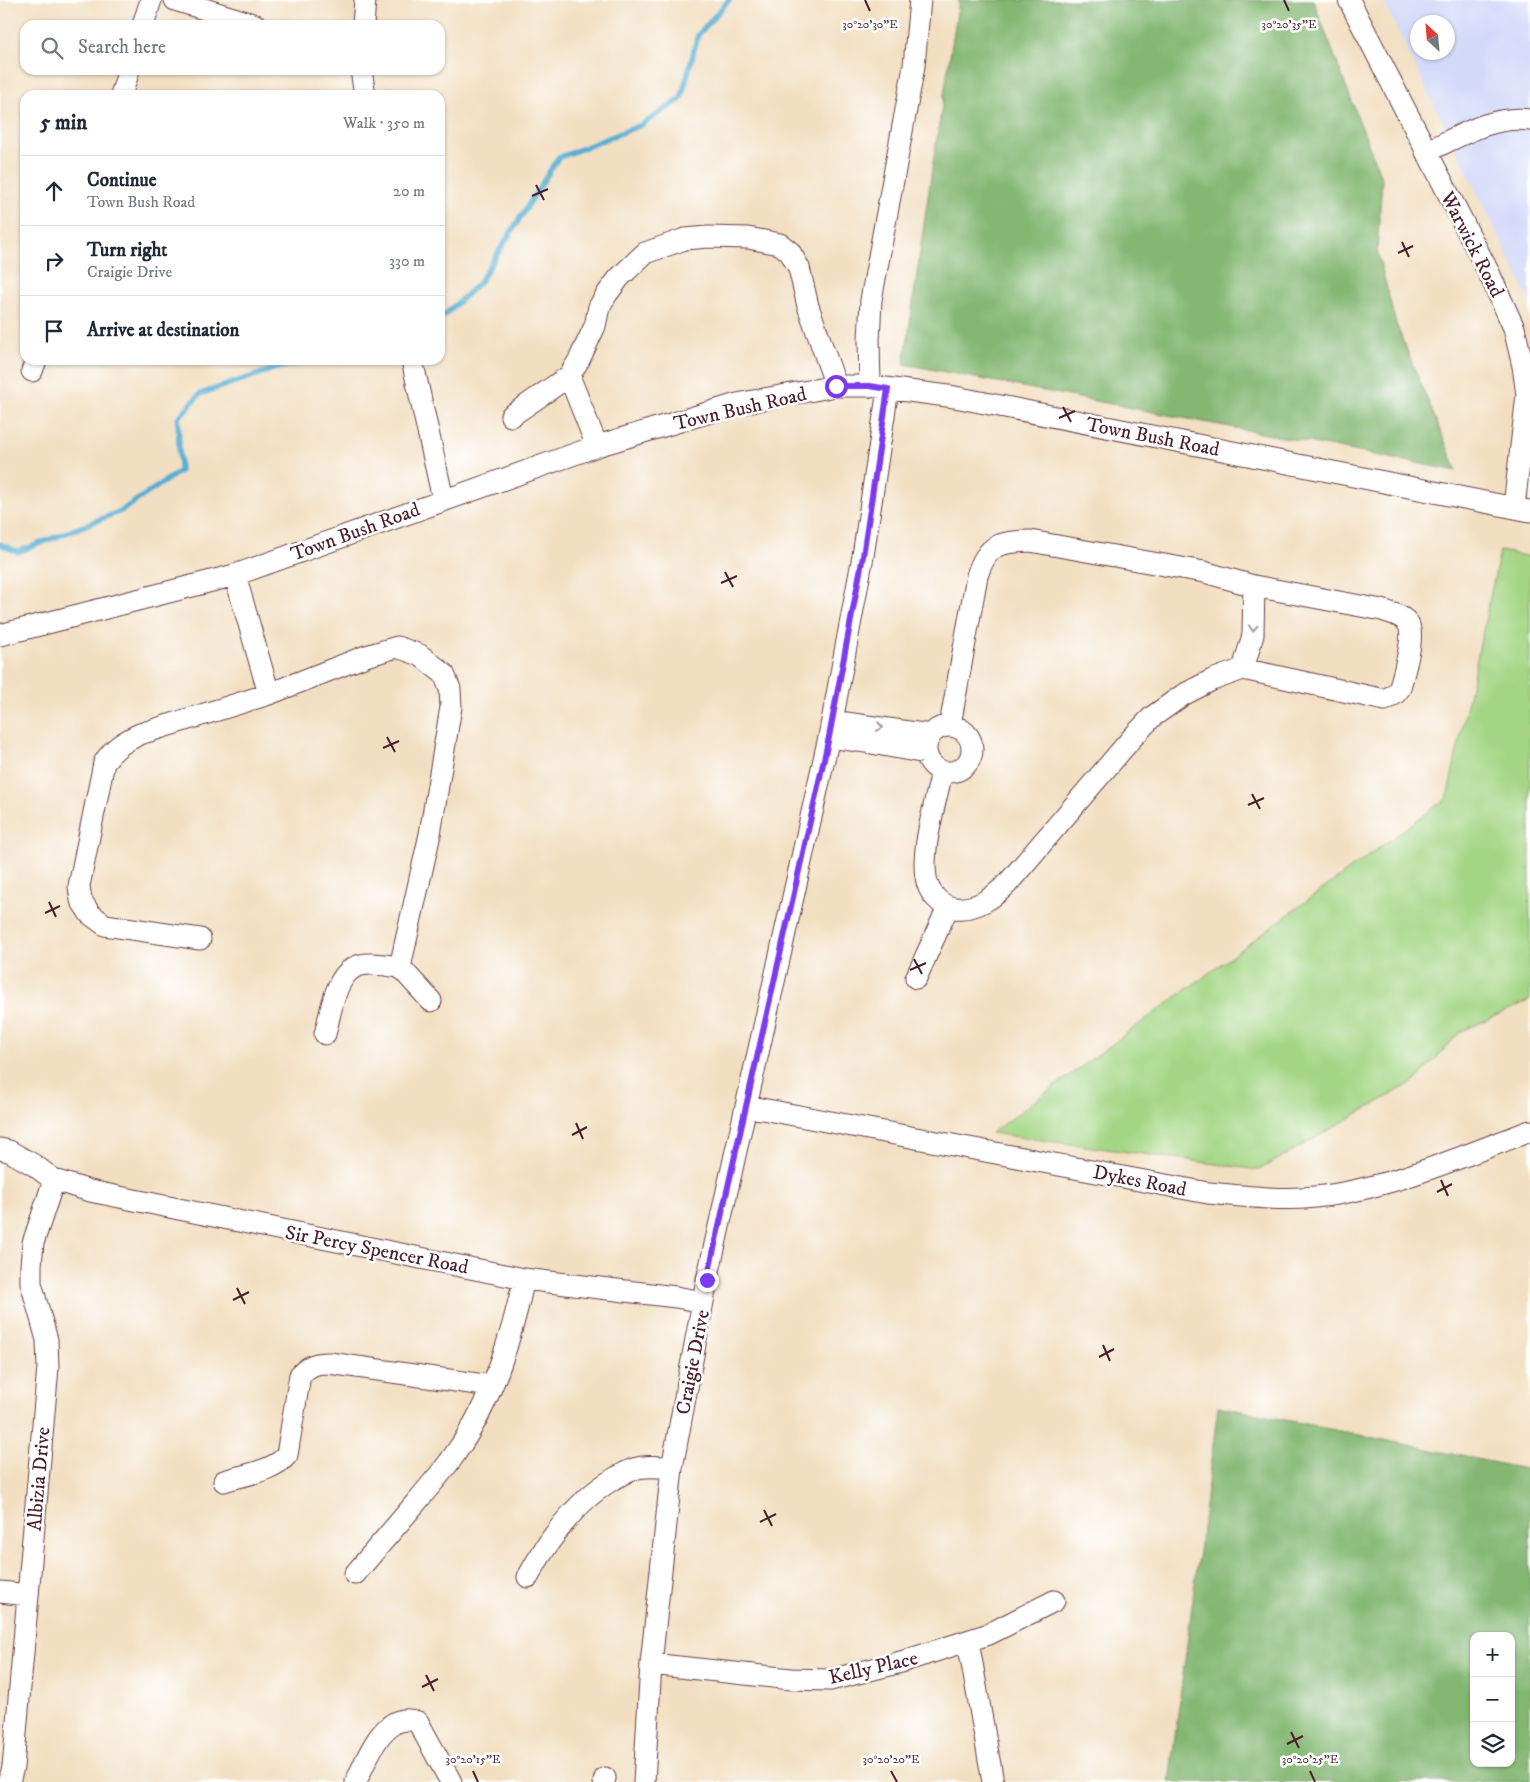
<!DOCTYPE html>
<meta charset="utf-8">
<style>
:root{--surface:#fff;--page:#f2f2f3;--text:#1f2937;--muted:#747a83;--line:#e0e1e3}
body{margin:0;font-family:"IM FELL DW Pica",serif;background:var(--page);color:var(--text)}
.controls{position:absolute;right:15px;bottom:15px;display:grid;overflow:hidden;border-radius:10px;box-shadow:0 1px 4px #0004}
.controls button{width:45px;height:45px;display:grid;place-items:center;padding:0;border:0;border-bottom:1px solid var(--line);background:var(--surface);color:var(--text);font:25px sans-serif}
.compass{position:absolute;left:1410px;top:15px;width:45px;height:45px;border-radius:50%;background:var(--surface);box-shadow:0 1px 4px #0004;rotate:334deg}
.stop{position:absolute;width:15px;height:15px;margin:-11px;border:4px solid #7c3aed;border-radius:50%;background:#fff}
.stop.end{background:#7c3aed;border-color:#fff;box-shadow:0 1px 5px #0008}
.list{margin:0;padding:0;list-style:none}
h2{display:flex;justify-content:space-between;align-items:center;height:65px;margin:0;padding:0 20px;font-size:21px}
h2 small{font-size:16px;font-weight:400;color:var(--muted)}
.list li{display:grid;grid-template-columns:32px 1fr auto;gap:15px;align-items:center;box-sizing:border-box;height:70px;padding:0 20px;border-top:1px solid var(--line)}
.list b{display:block;font-size:19px;white-space:nowrap}
.list p{margin:0;font-size:16px;white-space:nowrap;color:var(--muted)}
.list em{font-size:16px;font-style:normal;color:var(--muted)}
.icon{flex:none;width:28px;height:28px;fill:none;stroke:currentColor;stroke-width:2;stroke-linecap:round;stroke-linejoin:round}
.map{position:relative;flex:none;width:1530px;height:1782px;overflow:hidden}
.search{position:absolute;background:var(--surface);box-shadow:0 1px 4px #0004;left:20px;top:20px;width:425px;height:55px;display:flex;align-items:center;gap:12px;box-sizing:border-box;padding:0 18px;border-radius:15px;color:var(--muted);font-size:19px}
.panel{position:absolute;background:var(--surface);box-shadow:0 1px 4px #0004;left:20px;top:90px;width:425px;height:275px;border-radius:15px}
.map>svg:first-child{display:block}
.built{fill:#d3d9f9;fill-rule:evenodd}
.green{fill:#a4d685;stroke:#777a58}
.forest{fill:#83b772;stroke:#666b4e;fill-rule:evenodd}
.lines{fill:none;stroke-linecap:round;stroke-linejoin:round}
.stream{stroke:#56aed3;stroke-width:5.5}
.minor-casing{stroke:#633c42;stroke-width:23}
.minor{stroke:#fff;stroke-width:21}
.oneway{stroke:#ae9aa0}
.route{stroke:#7c3aed;stroke-width:6}
.ticks{fill:none;stroke:#4a1f2b;stroke-width:2}
.labels{text-anchor:middle;stroke-width:5;stroke-linejoin:round;paint-order:stroke}
.street-label{font-size:20px;fill:#4a1f2b;stroke:#fff}
.ticks-label{font-size:12px;text-anchor:middle;fill:#4a1f2b;stroke:#fff;stroke-width:5;stroke-linejoin:round;paint-order:stroke}
</style>
<div class="map">
<svg width="1530" height="1782" viewBox="0 0 1530 1782">
<rect width="100%" height="100%" fill="#fff"/>
<filter id="ink" filterUnits="userSpaceOnUse"><feTurbulence type="fractalNoise" baseFrequency=".02" numOctaves="2"/><feDisplacementMap in="SourceGraphic" scale="10" xChannelSelector="R" yChannelSelector="G"/><feConvolveMatrix kernelMatrix="1 2 1 2 8 2 1 2 1" color-interpolation-filters="sRGB"/></filter>
<filter id="wash" filterUnits="userSpaceOnUse"><feTurbulence type="fractalNoise" baseFrequency=".0096" numOctaves="4" result="noise"/><feDisplacementMap in="SourceGraphic" scale="20" xChannelSelector="R" yChannelSelector="G"/><feGaussianBlur stdDeviation="1.12" result="paint"/><feColorMatrix in="noise" values="0 0 0 0 0 0 0 0 0 0 0 0 0 0 0 0 0 1.4 0 .05"/><feComposite in="paint" operator="in"/></filter>
<g filter="url(#wash)">
<rect width="100%" height="100%" fill="#f2dfc1"/>
<path class="built" d="M1383,0H1530V301ZM1418,22H1448V52H1418Z"/>
<path class="green" d="M1500,551L1530,557V1000L1460,1032L1415,1081L1259,1170L991,1133L1447,798Z"/>
<path class="forest" d="M959,0H1313L1382,180L1377,250L1396,324L1457,471L904,364L932,169Z
M1218,1406L1530,1470V1782H1169ZM1474,1636H1511V1763H1474Z"/>
<g class="lines">
<path class="stream" d="M440,319L479,283L558,158L641,125L681,99L698,35L729,0
M0,544L18,552L121,511L180,471L178,418L200,394L274,369L311,360"/>
</g>
</g>
<g filter="url(#ink)">
<g class="lines">
<g class="minor-casing">
<path id="minor" d="M175,0L256,25
M1349,0L1489,273L1514,328L1523,366L1527,395L1514,507
M143,25L151,0
M363,25L365,0
M361,70L365,95
M121,95L129,70
M1426,152C1460,136 1492,115 1530,120
M412,360L443,499
M32,371L36,360
M569,376L597,446
M870,386L869,340L871,300L914,66L920,0
M511,416L569,376L579,360L595,326L599,307L607,294L619,278L645,253L685,239L708,237L748,238L780,244L790,252L799,268L808,306L836,386
M235,575L269,694
M0,635L235,575L597,446L737,404L836,386H870L955,397L1530,511
M1243,669L1253,635L1254,586
M832,721L930,735
M926 749a23 23 0 1 1 46 0a23 23 0 1 1-46 0Z
M829,737L866,742L926,753
M942,772C936,800 921,850 926,877C928,893 940,906 955,908C977,910 994,897 1008,883L1132,738L1152,717L1183,695L1212,680L1243,669L1385,700L1395,694L1400,688C1403,673 1417,634 1407,622C1401,615 1390,613 1382,610L1254,586L1204,572L1030,541C999,542 987,544 977,576L950,725
M200,939L105,925L90,914L81,900L79,886L104,763C113,748 125,741 140,734L269,694L366,656L397,647L420,655L444,674L450,689L451,707L430,834L400,967
M916,978L948,907
M325,1034C331,1013 335,970 361,965C373,962 388,966 400,967L431,1001
M746,1106L1208,1193C1244,1196 1280,1201 1315,1197C1386,1190 1463,1156 1530,1131
M0,1149L9,1151L34,1165L54,1180L90,1191L524,1279L676,1297L703,1302
M224,1481C243,1475 274,1471 287,1455L300,1375C310,1365 315,1363 329,1363L491,1386
M355,1574C376,1549 398,1524 419,1499C432,1483 446,1468 457,1451C492,1401 511,1339 524,1279
M528,1577C549,1538 577,1499 617,1477C622,1475 628,1470 634,1469C646,1465 660,1467 672,1468
M0,1592L28,1595
M968,1641L993,1782
M651,1664L791,1679L830,1680L901,1662L989,1634L1054,1601
M9,1782L13,1767L48,1367L47,1340L31,1283V1265L33,1243L54,1180
M356,1782C367,1758 384,1709 418,1722L451,1782
M604,1782L605,1778
M644,1782L651,1664L672,1468L707,1280L829,737L863,556L888,389"/>
</g>
<use href="#minor" class="minor"/>
</g>
<defs><path id="oneway-chevron" d="M-2-3.5L2.5 0L-2 3.5" fill="none" stroke-width="1.6" stroke-linecap="round" stroke-linejoin="round" transform="scale(1.25)"/></defs>
<g class="oneway">
<use href="#oneway-chevron" transform="translate(1253 628) rotate(93)"/>
<use href="#oneway-chevron" transform="translate(880 727) rotate(9)"/>
</g>
</g>
<g class="lines" filter="url(#ink)">
<path class="route" d="M707,1280L829,737L863,556L888,389L870,386H836"/>
</g>
<path class="ticks" d="M865,0L870,11M1284,0L1289,11M536,185L544,200M532,196L548,189M1402,242L1409,257M1398,253L1413,246M1063,407L1071,422M1059,418L1075,411M725,572L733,587M721,583L737,576M387,737L395,752M383,748L399,741M1252,794L1260,809M1248,805L1264,798M49,902L56,917M45,913L60,906M914,959L922,974M910,970L926,963M576,1123L583,1139M572,1135L587,1127M1441,1180L1448,1196M1437,1192L1452,1184M237,1288L245,1304M233,1300L249,1292M1103,1345L1110,1361M1099,1357L1114,1349M764,1510L772,1526M760,1522L776,1514M426,1675L434,1691M422,1687L438,1679M1291,1732L1299,1748M1287,1744L1303,1736M473,1771L478,1782M891,1771L897,1782M1310,1771L1315,1782"/>
<g class="labels">
<g class="street-label">
<text transform="translate(1473 244) rotate(63)" y="7">Warwick Road</text>
<text transform="translate(740 408) rotate(-13)" y="7">Town Bush Road</text>
<text transform="translate(1153 436) rotate(11)" y="7">Town Bush Road</text>
<text transform="translate(355 531) rotate(-20)" y="7">Town Bush Road</text>
<text transform="translate(1140 1180) rotate(11)" y="7">Dykes Road</text>
<text transform="translate(377 1249) rotate(11)" y="7">Sir Percy Spencer Road</text>
<text transform="translate(692 1362) rotate(-79)" y="7">Craigie Drive</text>
<text transform="translate(38 1479) rotate(-85)" y="7">Albizia Drive</text>
<text transform="translate(873 1667) rotate(-13)" y="7">Kelly Place</text>
</g>
</g>
<g class="ticks-label">
<text x="870" y="28">30°20'30"E</text>
<text x="1289" y="28">30°20'35"E</text>
<text x="473" y="1763">30°20'15"E</text>
<text x="891" y="1763">30°20'20"E</text>
<text x="1310" y="1763">30°20'25"E</text>
</g>
</svg>
<div class="controls">
<button>+</button>
<button>−</button>
<button><svg class="icon" aria-label="layers" viewBox="0 0 24 24"><path d="M12 4l9 5-9 5-9-5zM3 14l9 5 9-5"/></svg></button>
</div>
<svg class="compass" viewBox="-18 -18 36 36"><path d="M0-13l5 13h-10z" fill="#e53935"/><path d="M0 13l5-13h-10z" fill="#747a83"/></svg>
<div class="stop" style="left:836px;top:386px"></div>
<div class="stop end" style="left:707px;top:1280px"></div>
<div class="search"><svg class="icon" aria-label="search" viewBox="0 0 24 24"><circle cx="10" cy="10" r="6"/><path d="M15 15l6 6"/></svg>Search here</div>
<section class="panel">
<h2>5 min<small>Walk · 350 m</small></h2>
<ul class="list">
<li><svg class="icon" aria-label="ahead" viewBox="0 0 24 24"><path d="M12 20V5M6 11l6-6 6 6"/></svg><div><b>Continue</b><p>Town Bush Road</p></div><em>20 m</em></li>
<li><svg class="icon" aria-label="right" viewBox="0 0 24 24"><path d="M7 20v-9h11M14 6l5 5-5 5"/></svg><div><b>Turn right</b><p>Craigie Drive</p></div><em>330 m</em></li>
<li><svg class="icon" aria-label="arrive" viewBox="0 0 24 24"><path d="M6 21V4h12l-3 4 3 4H6"/></svg><div><b>Arrive at destination</b></div></li>
</ul>
</section>
</div>
